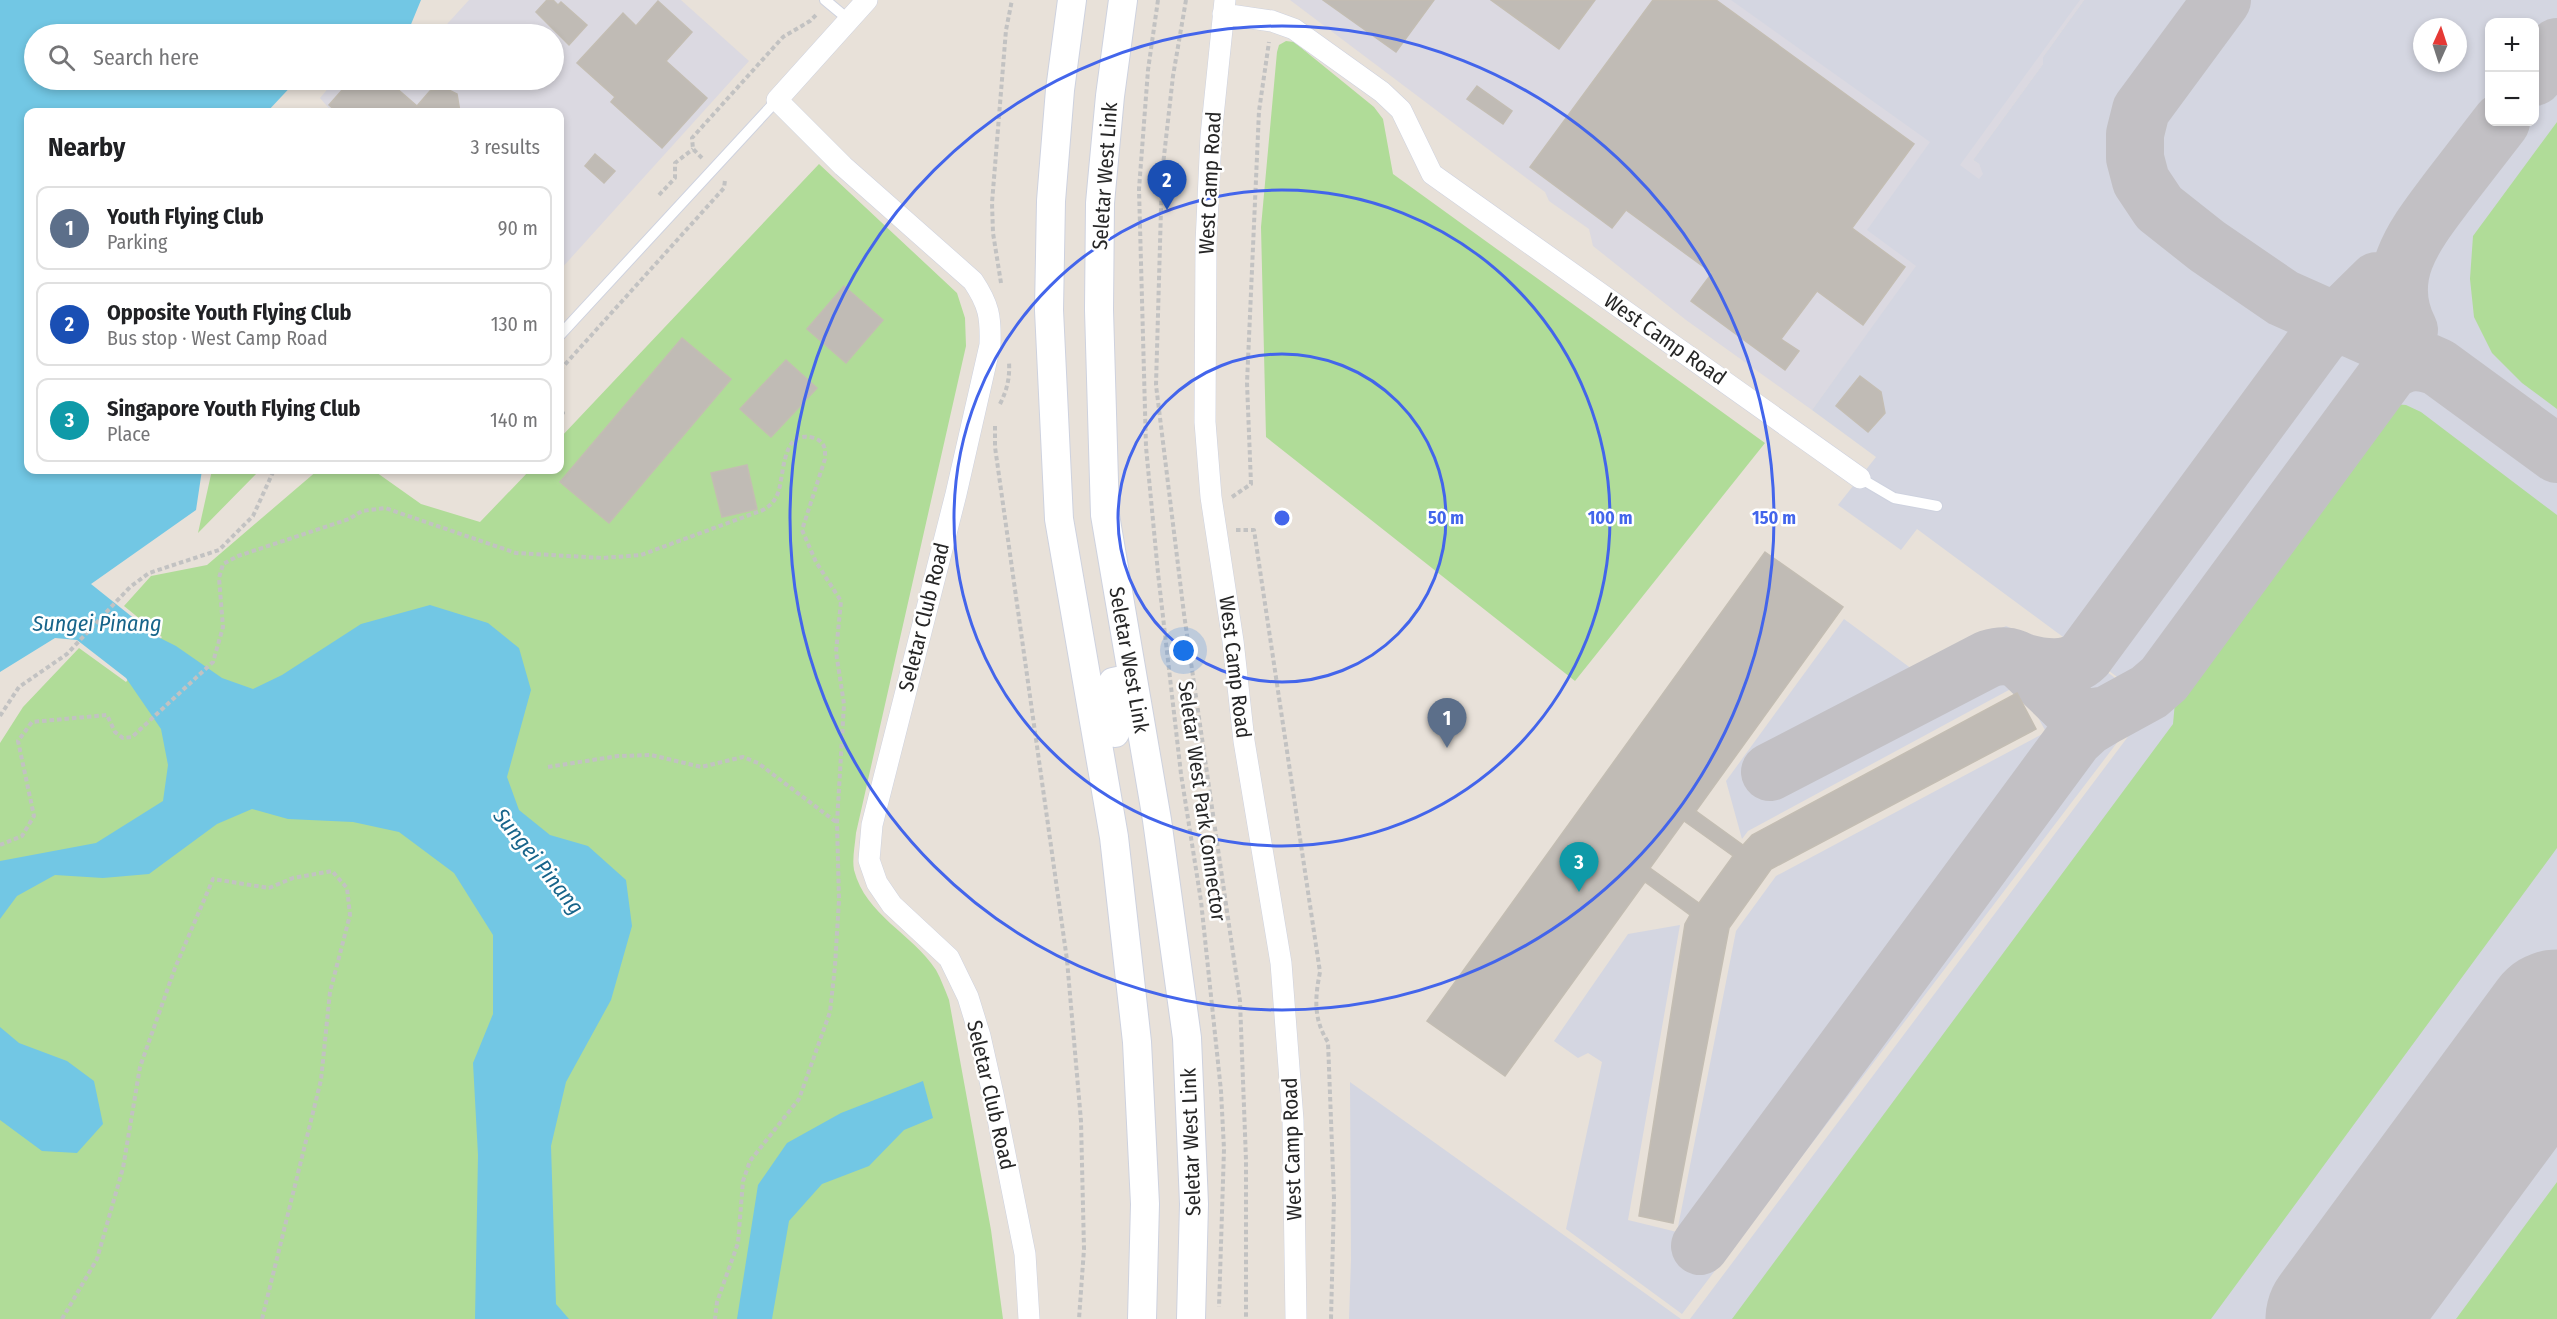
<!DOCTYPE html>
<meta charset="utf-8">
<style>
:root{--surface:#fff;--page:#f6f6f6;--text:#202124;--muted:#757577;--line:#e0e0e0;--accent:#4365eb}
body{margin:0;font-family:"Fira Sans Condensed",sans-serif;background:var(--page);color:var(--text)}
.controls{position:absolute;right:18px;top:18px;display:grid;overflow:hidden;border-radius:12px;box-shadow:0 3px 9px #0003}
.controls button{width:54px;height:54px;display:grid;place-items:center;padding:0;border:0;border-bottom:2px solid var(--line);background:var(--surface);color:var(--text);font:30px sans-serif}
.compass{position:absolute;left:2413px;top:18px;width:54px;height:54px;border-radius:50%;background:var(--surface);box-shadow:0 3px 9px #0003;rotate:3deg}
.you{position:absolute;left:1184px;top:651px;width:21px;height:21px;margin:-15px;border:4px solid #fff;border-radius:50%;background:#1a73e8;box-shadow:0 0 0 9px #1a73e833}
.badge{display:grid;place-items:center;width:39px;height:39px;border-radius:50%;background:var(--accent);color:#fff;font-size:20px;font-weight:700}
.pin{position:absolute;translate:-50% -50px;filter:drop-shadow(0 2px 3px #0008)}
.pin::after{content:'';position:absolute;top:32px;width:21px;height:18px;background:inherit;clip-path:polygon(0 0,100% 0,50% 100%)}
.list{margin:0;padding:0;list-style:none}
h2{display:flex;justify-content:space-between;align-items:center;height:78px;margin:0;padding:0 24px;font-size:26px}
h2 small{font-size:20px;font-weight:400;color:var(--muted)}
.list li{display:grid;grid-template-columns:39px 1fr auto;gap:18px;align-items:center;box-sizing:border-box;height:84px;margin:0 12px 12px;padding:0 12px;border:2px solid var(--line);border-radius:12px}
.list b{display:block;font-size:22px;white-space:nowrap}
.list p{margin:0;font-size:20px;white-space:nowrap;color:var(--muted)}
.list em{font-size:20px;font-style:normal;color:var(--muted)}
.icon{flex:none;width:33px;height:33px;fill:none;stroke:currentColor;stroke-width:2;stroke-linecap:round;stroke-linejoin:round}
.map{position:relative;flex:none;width:2557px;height:1319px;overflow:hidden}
.search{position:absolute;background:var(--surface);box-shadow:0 3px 9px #0003;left:24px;top:24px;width:540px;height:66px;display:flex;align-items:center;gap:15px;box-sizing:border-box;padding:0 21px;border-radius:33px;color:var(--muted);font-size:22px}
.panel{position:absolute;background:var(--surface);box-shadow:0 3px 9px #0003;left:24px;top:108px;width:540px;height:366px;border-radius:12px}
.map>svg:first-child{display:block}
.industrial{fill:#dbd9e1}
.airport{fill:#d4d6e1;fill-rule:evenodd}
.green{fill:#b0dc98}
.water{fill:#72c7e4}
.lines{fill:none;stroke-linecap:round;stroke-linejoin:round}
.taxiway{stroke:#c2c0c4;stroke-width:58}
.runway{stroke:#c2c0c4;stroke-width:147}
.building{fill:#c0bbb5;stroke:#c3bdb3;stroke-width:1.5;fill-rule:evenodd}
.lane-casing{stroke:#ced2df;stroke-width:12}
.street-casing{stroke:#ced2df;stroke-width:22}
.secondary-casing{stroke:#ced2df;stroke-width:30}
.path{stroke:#c2c2c2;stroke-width:4;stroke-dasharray:4.5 3;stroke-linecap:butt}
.lane{stroke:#fff;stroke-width:10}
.street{stroke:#fff;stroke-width:21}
.secondary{stroke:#fff;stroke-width:28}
.ring{fill:none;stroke:#4365eb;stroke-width:3}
.labels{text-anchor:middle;stroke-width:5;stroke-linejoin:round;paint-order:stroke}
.street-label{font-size:21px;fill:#262626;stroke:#fff}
.water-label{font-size:22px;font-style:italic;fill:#17648a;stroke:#fff}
.centre{fill:#4365eb;stroke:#fff;stroke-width:3}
.ring-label{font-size:18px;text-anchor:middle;font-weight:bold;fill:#4365eb;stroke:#fff;stroke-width:5;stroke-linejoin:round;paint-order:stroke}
</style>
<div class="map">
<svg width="2557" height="1319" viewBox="0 0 2557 1319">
<rect width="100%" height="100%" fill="#e8e1d9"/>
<path class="industrial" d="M469,0H681L749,61L560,270V112H332L320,98L335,80H554V34H438Z
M1290,0H2084L2043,57V64L1973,160L1979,164L1984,174L1812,410L1686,320L1593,246L1589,229L1549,201L1545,192Z"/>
<path class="airport" d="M1731,0H2080L1960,165L1979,179L1983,174L1979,164L1973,160L2043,64V57L2084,0H2557V1319H1690L2148,710L2147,699L1917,529L1901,550L1838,505L1876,457L1812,410L1916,266L1867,230L1930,142ZM2490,22H2534V122H2490ZM2422,27H2458V63H2422Z
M1844,619L1916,672L2006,626L2044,644L2066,641L2143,699L2145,706L1682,1314L1566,1229L1602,1062L1588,1053L1578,1058L1554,1041L1628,934L1680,925L1628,1220L1677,1232L1736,931L1776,876L2046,732L2020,684L1748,831L1742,839L1726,781Z
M1350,1082L1681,1319H1349L1351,1260Z"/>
<path class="green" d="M1286,41L1294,42L1374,107L1383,119L1393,174L1765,443L1575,681L1266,437L1261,227L1277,52L1279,45Z
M2557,122V409L2522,383L2492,353L2474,317L2470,279L2473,236Z
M819,164L957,293L965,318L966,346L856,833C855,845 852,859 854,870C866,916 912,933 936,970C941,979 945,990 949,1000L991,1230L1003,1319H0V743L23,707L79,648L126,682L162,637L124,606L151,576L207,565L318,470H373L421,504L480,522L530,470H560V438Z
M2393,404L2406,405L2421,412L2557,515V848L2211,1319H1732L2173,724L2176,691L2378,414Z
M212,470H260L198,533Z
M2557,1182V1319H2456Z"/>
<path class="water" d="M0,0H421L407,34H34V80H297L267,112H28V470H202L196,510L91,584L156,636L176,646L222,678L253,689L282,675L361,624L430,605L488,623L519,648L531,690L507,777L519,810L550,835L588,846L626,880L632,926L611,1000L566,1082L551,1146L556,1304L569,1319H475L478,1155L473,1063L493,1014V935L454,873L399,832L353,822L288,819L252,809L217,824L149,874L103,878L55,875L17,896L0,919V861L96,843L163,801L168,765L161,729L126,678L77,640L55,638L0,672Z
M0,1027L19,1043L67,1061L94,1081L103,1124L77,1153L42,1151L0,1120Z
M923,1081L933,1118L904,1130L869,1166L822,1184L789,1221L772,1319H737L758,1185L787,1143L841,1113Z"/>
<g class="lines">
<path class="taxiway" d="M2222,0L2141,110L2135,134V158L2141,181L2159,208L2207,246L2283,298L2438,367L2557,454
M2534,77L2557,47
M2409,330C2380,274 2418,231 2450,188C2467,166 2484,144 2501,122
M2022,662C2043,668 2069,672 2085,656L2319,338L2377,281
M1770,772L1988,659C2001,655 2010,655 2022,662L2076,714L2088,718L2107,715L2149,692L2164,679L2390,371C2408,360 2419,360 2438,367
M1700,1246L2074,739L2087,727L2107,715"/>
<path class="runway" d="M2339,1319L2557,1023"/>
</g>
<path class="building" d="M547,0H553L558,5L561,2L587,25L569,45L536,12Z
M1323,0H1434L1396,52Z
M1491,0H1595L1559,49Z
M1653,0H1716L1914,144L1852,228L1905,267L1863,325L1817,291L1781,339L1799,351L1785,370L1691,301L1712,273L1626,210L1612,228L1530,167Z
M658,1L692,32L666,61L707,98L662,148L611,102L615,97L577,63L623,13L636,26Z
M351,80H387L417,106L430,91L445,88L457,94L460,112H337L329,105Z
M1477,86L1512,111L1503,124L1467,99Z
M595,154L615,171L604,183L585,166Z
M844,286L883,320L846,363L807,329Z
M682,338L731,379L609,523L560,482Z
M786,360L817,388L771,437L740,409Z
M1860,376L1881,392L1885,413L1868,432L1836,406Z
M747,465L757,509L722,517L711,473Z
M1765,552L1843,607L1696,811L1743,845L1752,835L2017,693L2036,729L1771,869L1729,928L1673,1223L1639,1216L1685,924L1690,915L1645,882L1505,1076L1427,1021ZM1684,821L1733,856L1699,903L1650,868Z"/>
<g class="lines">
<g class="lane-casing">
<path id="lane" d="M825,0L849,20
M560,335L777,100
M1860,478L1894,498L1937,506"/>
</g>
<g class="street-casing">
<path id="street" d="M867,0L777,100L843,166L973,281C989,305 991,317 990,345L956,494L872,825L869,860L877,883L892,905L949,958L968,997L980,1036L993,1094L1025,1254L1029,1319
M1225,0L1211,136L1206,243L1205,422L1211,497L1233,641L1244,741L1281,963L1293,1120L1296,1319
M1223,14L1272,21L1294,29L1382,92L1401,110L1432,174L1860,478"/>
</g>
<g class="secondary-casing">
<path id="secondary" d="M1072,0L1060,90L1051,201L1049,310L1059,519L1114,837L1137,1042L1145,1204L1142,1319
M1123,0L1110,96L1100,203L1099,310L1105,515L1157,820L1187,1038L1194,1204L1191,1319
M1115,733L1110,698L1109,690L1113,682L1132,678"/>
</g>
<path class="path" d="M1158,0L1148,70L1139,189L1146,447L1158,573L1181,774L1201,901L1221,1091L1224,1149L1219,1307
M1186,0L1173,76L1162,174L1156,385L1184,614L1240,1001L1246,1160V1319
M702,158L693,149L692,138L783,37L810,21L817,14
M659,195L675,178V163L693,149
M1001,283L993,233L992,203L1006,30L1012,0
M560,370L724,188L725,180
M1000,404C1007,390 1010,378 1009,362
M560,410L563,413L560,416
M995,426V447L1067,960L1081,1121L1084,1249L1079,1319
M1232,497L1251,484L1247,383L1259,111L1269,42
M1236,530H1254L1320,972C1315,997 1313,1019 1328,1042L1334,1198L1331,1319
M0,716L19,687L67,654L130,587L149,573L219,550L253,516L274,470
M548,767L618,756L651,755L701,767L743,757L758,763L836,822
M0,845L22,836L34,816L18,741L32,722L107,715L115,732L123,738L132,737L213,662L223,627L219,578L223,564L238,556L349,519L362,511L385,508L516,553L603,558L641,555L763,510C770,506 775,501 778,493C784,476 782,433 808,437C812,437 818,439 821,442C826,447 825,453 825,459L802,530L816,562L841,601L836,652L844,704L837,823L839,900L835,966L830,1012L799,1099L750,1161L743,1181L738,1243L717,1302L715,1319
M62,1319L97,1259L123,1168L140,1067L175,968L213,879L269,888L293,878L332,871L347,888L350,915L330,992L321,1080L262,1319"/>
<use href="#lane" class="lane"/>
<use href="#street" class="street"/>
<use href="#secondary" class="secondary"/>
</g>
<g class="ring">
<circle cx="1282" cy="518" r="164"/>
<circle cx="1282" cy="518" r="328"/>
<circle cx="1282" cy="518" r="492"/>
</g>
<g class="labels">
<g class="street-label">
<text transform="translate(1105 176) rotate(-86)" y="7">Seletar West Link</text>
<text transform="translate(1210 183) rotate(-87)" y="7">West Camp Road</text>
<text transform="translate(1665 339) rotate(35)" y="7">West Camp Road</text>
<text transform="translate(924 617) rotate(-76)" y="7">Seletar Club Road</text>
<text transform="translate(1129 660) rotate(80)" y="7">Seletar West Link</text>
<text transform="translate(1235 667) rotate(83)" y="7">West Camp Road</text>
<text transform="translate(1202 801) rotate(82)" y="7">Seletar West Park Connector</text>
<text transform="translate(991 1095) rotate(77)" y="7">Seletar Club Road</text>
<text transform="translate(1191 1142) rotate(-92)" y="7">Seletar West Link</text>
<text transform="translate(1292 1149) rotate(-92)" y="7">West Camp Road</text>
</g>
<g class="water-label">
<text x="97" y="631">Sungei Pinang</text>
<text transform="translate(539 861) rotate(51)" y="8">Sungei Pinang</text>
</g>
</g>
<circle cx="1282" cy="518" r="9" class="centre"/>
<g class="ring-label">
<text x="1446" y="524">50 m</text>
<text x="1610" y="524">100 m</text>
<text x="1774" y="524">150 m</text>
</g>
</svg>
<div class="controls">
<button>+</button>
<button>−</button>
</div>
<svg class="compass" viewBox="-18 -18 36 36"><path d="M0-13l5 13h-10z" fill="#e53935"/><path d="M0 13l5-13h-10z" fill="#757577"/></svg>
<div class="you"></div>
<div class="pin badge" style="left:1447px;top:748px;background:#5c6f8a">1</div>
<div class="pin badge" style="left:1167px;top:210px;background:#1a4fb4">2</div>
<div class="pin badge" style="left:1579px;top:892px;background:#0f9aa8">3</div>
<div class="search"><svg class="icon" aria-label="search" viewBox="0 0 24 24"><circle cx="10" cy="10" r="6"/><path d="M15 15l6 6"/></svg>Search here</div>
<section class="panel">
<h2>Nearby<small>3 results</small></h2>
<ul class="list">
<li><span class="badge" style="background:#5c6f8a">1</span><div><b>Youth Flying Club</b><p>Parking</p></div><em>90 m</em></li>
<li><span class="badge" style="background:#1a4fb4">2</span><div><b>Opposite Youth Flying Club</b><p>Bus stop · West Camp Road</p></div><em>130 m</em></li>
<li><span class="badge" style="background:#0f9aa8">3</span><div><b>Singapore Youth Flying Club</b><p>Place</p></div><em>140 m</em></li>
</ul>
</section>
</div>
